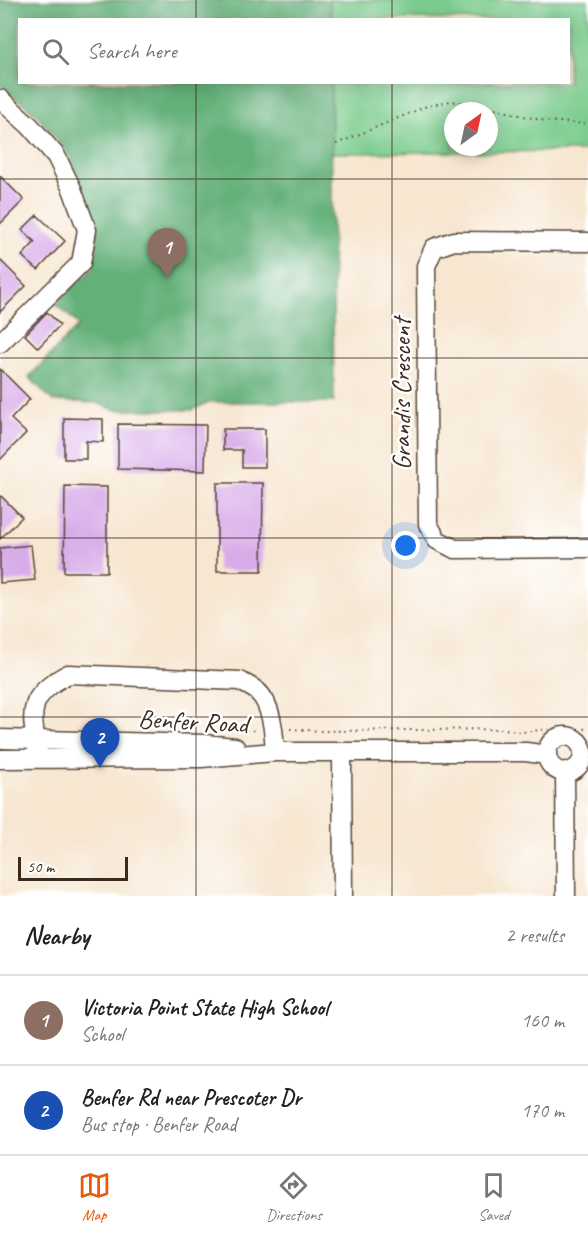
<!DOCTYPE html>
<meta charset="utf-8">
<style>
:root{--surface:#fff;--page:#f2f2f2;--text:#222;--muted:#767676;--line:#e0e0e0;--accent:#ea580c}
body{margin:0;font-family:Caveat,sans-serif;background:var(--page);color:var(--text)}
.compass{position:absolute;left:444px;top:102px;width:54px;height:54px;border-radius:50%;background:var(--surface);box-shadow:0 3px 15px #0003;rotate:33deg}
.scale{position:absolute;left:18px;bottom:15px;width:110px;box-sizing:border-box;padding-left:6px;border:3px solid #3b2a1e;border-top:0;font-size:16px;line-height:21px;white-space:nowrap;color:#3b2a1e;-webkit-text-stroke:4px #fff;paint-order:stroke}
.you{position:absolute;left:406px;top:546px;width:21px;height:21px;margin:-15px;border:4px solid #fff;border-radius:50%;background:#1a73e8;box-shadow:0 0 0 9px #1a73e833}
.badge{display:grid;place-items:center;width:39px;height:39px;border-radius:50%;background:var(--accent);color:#fff;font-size:20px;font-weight:700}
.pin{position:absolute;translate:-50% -50px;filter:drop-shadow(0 2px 3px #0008)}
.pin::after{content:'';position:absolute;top:32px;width:21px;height:18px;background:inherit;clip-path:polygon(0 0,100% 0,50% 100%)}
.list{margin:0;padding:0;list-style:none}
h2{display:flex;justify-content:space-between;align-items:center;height:78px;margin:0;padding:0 24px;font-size:26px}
h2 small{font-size:20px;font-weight:400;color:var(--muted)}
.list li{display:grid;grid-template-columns:39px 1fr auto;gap:18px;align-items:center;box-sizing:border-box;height:90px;padding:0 24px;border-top:2px solid var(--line)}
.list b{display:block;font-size:22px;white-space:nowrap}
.list p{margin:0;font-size:20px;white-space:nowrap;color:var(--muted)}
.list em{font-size:20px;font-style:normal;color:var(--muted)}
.icon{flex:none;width:33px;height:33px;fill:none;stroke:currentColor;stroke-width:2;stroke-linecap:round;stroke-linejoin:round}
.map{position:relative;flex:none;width:588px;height:896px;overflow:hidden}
.search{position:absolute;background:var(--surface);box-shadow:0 3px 15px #0003;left:18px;right:18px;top:18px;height:66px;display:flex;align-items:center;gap:15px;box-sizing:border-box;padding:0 21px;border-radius:0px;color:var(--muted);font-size:22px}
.sheet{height:258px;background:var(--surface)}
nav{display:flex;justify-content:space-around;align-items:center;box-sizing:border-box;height:84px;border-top:2px solid var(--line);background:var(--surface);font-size:16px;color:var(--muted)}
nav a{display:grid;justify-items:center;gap:3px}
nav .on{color:var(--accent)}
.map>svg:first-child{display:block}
.green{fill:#7bcc8e;stroke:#5b7b56;stroke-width:1.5;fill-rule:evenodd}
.forest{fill:#64b079;stroke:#506d4c;stroke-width:1.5}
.building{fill:#d8ace9}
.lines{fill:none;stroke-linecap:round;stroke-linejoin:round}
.minor-casing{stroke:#574639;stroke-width:21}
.path{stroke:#574639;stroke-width:2;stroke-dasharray:1.5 4.5;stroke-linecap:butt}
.minor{stroke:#fff;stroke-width:18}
.grid{fill:none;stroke:#3b2a1e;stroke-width:1.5;stroke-opacity:0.55}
.labels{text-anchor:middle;stroke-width:5;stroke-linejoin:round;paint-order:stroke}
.street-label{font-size:26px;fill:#3b2a1e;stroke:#fff}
</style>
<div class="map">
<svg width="588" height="896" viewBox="0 0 588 896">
<rect width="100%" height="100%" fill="#fff"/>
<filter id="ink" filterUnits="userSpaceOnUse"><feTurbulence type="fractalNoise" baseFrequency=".0167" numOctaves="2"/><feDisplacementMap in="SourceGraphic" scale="12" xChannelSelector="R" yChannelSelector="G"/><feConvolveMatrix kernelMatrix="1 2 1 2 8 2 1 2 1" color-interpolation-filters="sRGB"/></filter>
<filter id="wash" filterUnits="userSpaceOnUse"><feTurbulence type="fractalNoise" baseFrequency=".008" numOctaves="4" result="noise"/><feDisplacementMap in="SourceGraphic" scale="24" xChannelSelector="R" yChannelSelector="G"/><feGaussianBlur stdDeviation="1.35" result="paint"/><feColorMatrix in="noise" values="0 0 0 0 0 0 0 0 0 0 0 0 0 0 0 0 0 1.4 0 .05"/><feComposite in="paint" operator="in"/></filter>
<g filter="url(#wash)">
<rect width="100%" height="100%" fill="#f7e6d0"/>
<path class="green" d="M330,0H588V151L332,153L331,83L568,82V20L331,19ZM453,111H489V147H453Z"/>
<path class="forest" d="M0,0H330L331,19L20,20V82L331,83L334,402H210L192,410H116L96,403L53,401L29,377L79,325L55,303L93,269L98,230L67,152L37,115L0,85Z"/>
<g id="blocks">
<path class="building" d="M0,176L24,200L0,224Z
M37,215L65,241L38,270L22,256L35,242L22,230Z
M0,260L26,286L0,312Z
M47,312L60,325L38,348L25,335Z
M0,369L30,399L11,419L26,433L0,460Z
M64,418L103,419V442L86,441V459H64Z
M118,424L206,425L205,471L118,469Z
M223,429H265V467H242V450H223Z
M217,483H263L262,571H217Z
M65,486L107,487V572H64Z
M0,495L22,517L0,539Z
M31,545L35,580L0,583V548Z"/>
</g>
</g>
<g filter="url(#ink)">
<use href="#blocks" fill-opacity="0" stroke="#574639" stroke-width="1.5"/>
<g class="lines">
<g class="minor-casing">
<path id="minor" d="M0,99L30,126L56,156L72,189L87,230L81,263L0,343
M588,242L454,241L434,248L426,266L428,524L437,540L455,549L588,548
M547 754a18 18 0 1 1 36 0a18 18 0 1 1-36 0Z
M0,739L204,744L235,747
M342,753L343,896
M0,759L201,758L275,752H526L547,755
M39,759C32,715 23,698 68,674L240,681C245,684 252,687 257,691C272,704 274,733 275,752
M565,771L566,896"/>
</g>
<path class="path" d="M336,144L427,106L450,101L470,103L545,121L588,124
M290,729L322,731L504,729L522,732L561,728L588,729
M240,730L258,731"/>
<use href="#minor" class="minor"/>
</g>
</g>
<path class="grid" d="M196,0V20M392,0V20M196,82V896M392,82V896M0,179H588M0,358H588M0,538H588M0,717H588"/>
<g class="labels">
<g class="street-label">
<text transform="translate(401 394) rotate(-90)" y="9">Grandis Crescent</text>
<text transform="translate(193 721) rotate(3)" y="9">Benfer Road</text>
</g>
</g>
</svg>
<svg class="compass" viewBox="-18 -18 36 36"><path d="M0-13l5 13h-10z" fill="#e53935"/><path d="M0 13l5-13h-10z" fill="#767676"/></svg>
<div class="scale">50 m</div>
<div class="you"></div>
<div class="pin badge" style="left:167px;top:278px;background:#8d6e63">1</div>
<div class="pin badge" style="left:100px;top:768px;background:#1a4fb4">2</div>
<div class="search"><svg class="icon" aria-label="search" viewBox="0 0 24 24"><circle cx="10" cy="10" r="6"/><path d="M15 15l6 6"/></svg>Search here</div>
</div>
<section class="sheet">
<h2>Nearby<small>2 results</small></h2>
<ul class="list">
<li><span class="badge" style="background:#8d6e63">1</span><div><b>Victoria Point State High School</b><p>School</p></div><em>160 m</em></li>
<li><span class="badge" style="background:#1a4fb4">2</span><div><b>Benfer Rd near Prescoter Dr</b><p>Bus stop · Benfer Road</p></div><em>170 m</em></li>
</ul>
</section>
<nav>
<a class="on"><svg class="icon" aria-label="map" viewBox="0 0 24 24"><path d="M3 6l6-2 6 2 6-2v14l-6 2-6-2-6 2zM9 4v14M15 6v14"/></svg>Map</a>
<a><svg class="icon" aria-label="directions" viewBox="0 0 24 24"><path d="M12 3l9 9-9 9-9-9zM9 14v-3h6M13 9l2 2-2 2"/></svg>Directions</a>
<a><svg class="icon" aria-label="saved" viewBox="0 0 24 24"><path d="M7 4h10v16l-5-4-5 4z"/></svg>Saved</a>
</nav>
